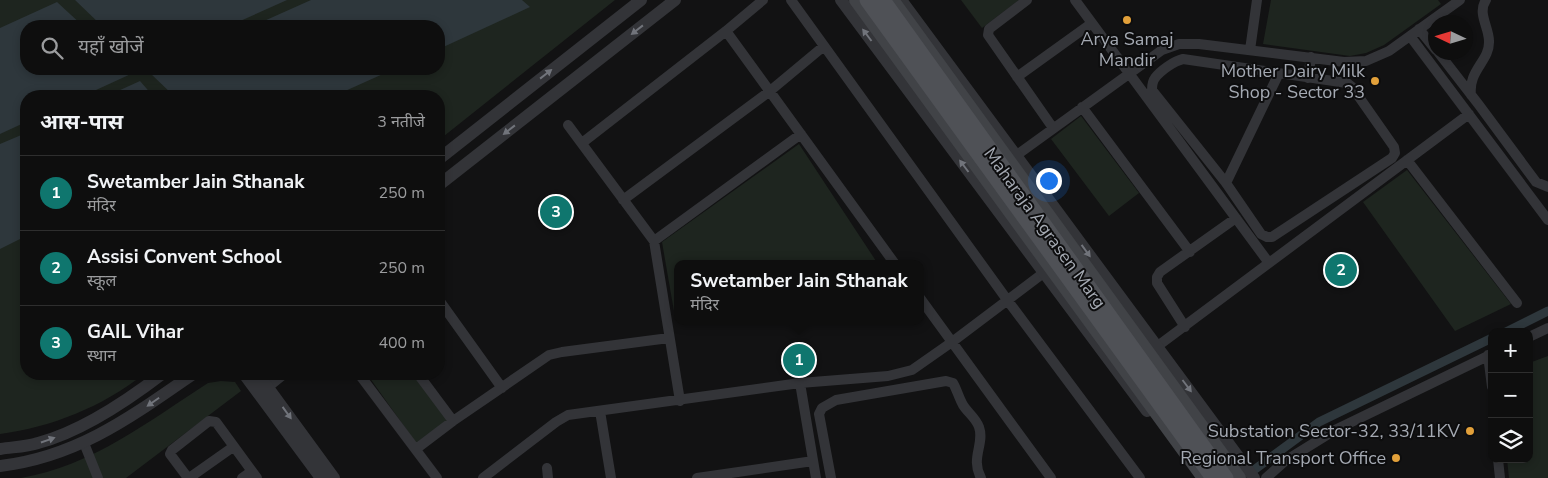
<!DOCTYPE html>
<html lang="hi">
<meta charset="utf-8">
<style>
:root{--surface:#0e0e0e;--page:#1c1c1c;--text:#f1f3f6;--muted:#9b9c9e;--line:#2e2e2e;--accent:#0f766e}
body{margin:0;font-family:"Nunito Sans","Noto Sans Devanagari",sans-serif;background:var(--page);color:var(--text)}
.controls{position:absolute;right:15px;bottom:15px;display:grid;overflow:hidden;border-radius:10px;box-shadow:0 2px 8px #0003}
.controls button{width:45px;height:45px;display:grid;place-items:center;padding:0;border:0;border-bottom:1px solid var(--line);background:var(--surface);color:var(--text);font:25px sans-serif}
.compass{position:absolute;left:1428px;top:15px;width:45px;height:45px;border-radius:50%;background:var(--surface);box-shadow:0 2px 8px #0003;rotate:274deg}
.you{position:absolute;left:1048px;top:180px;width:18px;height:18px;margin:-12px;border:4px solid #fff;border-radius:50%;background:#1a73e8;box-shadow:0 0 0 8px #1a73e833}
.badge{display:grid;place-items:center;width:32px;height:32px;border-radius:50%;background:var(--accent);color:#fff;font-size:16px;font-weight:700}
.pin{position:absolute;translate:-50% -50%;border:2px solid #fff;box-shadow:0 1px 5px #0006}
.popup{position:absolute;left:674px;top:260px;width:250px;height:65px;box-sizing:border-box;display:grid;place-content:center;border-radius:10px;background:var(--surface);filter:drop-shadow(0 1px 4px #0005);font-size:16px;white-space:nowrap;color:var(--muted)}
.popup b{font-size:19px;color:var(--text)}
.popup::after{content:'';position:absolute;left:50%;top:100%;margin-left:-10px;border:10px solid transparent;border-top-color:var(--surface)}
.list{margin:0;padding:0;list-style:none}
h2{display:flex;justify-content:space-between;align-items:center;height:65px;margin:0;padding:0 20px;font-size:21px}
h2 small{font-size:16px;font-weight:400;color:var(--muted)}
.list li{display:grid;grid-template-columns:32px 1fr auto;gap:15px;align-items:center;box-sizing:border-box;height:75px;padding:0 20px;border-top:1px solid var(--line)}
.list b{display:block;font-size:19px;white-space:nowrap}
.list p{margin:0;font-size:16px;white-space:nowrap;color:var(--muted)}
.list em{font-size:16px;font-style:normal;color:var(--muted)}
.icon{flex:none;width:28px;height:28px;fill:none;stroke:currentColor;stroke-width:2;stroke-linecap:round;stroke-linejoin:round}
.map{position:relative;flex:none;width:1548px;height:478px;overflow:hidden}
.search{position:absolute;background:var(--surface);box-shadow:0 2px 8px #0003;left:20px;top:20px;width:425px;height:55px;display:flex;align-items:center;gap:12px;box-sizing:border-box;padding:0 18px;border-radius:20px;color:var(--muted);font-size:19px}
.panel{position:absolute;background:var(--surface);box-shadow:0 2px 8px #0003;left:20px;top:90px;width:425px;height:290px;border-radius:20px}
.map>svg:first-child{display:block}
.green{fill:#1e251f;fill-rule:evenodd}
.water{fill:#2e373c}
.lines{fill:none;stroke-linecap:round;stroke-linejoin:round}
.canal{stroke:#2e373c;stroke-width:9}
.minor{stroke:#333438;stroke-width:10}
.tertiary{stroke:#333438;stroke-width:12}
.secondary{stroke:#414347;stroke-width:14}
.primary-bridge{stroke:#4f5156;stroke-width:15}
.oneway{fill:#71747b}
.poi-dot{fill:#e2a03a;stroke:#0d0d0e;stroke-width:2}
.labels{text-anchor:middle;stroke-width:4;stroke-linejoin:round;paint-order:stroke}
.poi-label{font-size:18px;fill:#a4a9b2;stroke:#0d0d0e;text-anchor:end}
.street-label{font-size:18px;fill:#a4a9b2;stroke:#0d0d0e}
</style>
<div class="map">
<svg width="1548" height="478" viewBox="0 0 1548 478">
<rect width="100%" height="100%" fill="#121213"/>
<path class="green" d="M0,0H615L439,140V96H26V374H144C102,407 52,427 0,434ZM26,26H439V69H26Z
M961,0H1019L982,28Z
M1271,0H1438L1441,4L1384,45L1366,53L1350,56L1263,44Z
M1081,116L1139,193L1109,216L1051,139Z
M799,144L878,264H678V316L675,317L662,242Z
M1407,170L1511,304L1455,331L1363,202Z
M1548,356V478H1509L1507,459H1529V363Z
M367,374H416L449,419L416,443Z
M221,381L235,382L241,391L126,478H21C92,466 149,421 208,383Z"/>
<path class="water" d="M75,0H287L229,26H102Z
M311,0H522L530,7L439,49V26H253Z
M57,2L83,26H26V69H128L133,73L83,96H26V122L0,134V28Z
M159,69H394L334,96H174L150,73Z
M140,81L153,96H107Z
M26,133V236L0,249V144Z"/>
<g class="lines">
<path class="canal" d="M1506,332L1548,311
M1254,470L1319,422L1492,338"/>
<path class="minor" d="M791,0L1008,301L1140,478
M1027,0L989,29L988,35L1053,128
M1075,0L1269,263
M1419,29L1436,50
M726,31L895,264
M1410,36L1548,220
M1250,50L1257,0
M1438,52L1479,105L1536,182L1548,187
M1183,59L1347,83L1352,87L1394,147L1395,153L1392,158L1272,237H1267L1261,234L1226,183L1152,90C1152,86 1152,82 1155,78C1160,71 1174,61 1183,59Z
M1017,77L1092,23
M1308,78L1311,57
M1471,95C1468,70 1490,61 1489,41C1489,27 1477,13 1486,0
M1082,107L1190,252
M568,125L654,241L680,401
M582,143L726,31L763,0
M1010,160L1162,50L1179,44H1199L1344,62L1366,61L1389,51L1460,0
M1407,160L1517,303
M1226,183L1279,73
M623,200L770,91L824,46
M654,241L801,134
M920,298L1051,478
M439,300L502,388
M1185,327L1157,283V277L1160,272L1236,218
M1529,337L1548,328
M1151,351L1469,114
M1488,355L1492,387
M359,374L437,478
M418,374L453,421
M800,383L816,478
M268,387L284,374
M600,411L611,478
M84,443L98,478
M416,449L453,421L549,355L562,352L669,338
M1498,459L1500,478
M547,468L548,478
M188,478L170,454L172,450L209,421L216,422L257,478
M189,478L233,447
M242,478L252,471
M483,478L556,422L568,415L800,383L888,376L912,370L952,342L1050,268
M697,478L813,461
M831,478L819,414L822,408L836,400L946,381L953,383C957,390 959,398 963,405C967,412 976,418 979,427C985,444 970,458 981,478
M1266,478L1285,461L1335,430L1492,354"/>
<path class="tertiary" d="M841,0L1147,411
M901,0L1254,478
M439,159L641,0
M439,185L675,0
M244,374L321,478
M258,374L334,478
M0,449C12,447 26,447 38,443C80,432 128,400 162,374
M0,466C77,457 131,417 193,374"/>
<path class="secondary" d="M856,0L1204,478
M892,0L1239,478"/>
<path class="primary-bridge" d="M867,0L1213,478
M883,0L1226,478"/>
</g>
<defs><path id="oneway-solid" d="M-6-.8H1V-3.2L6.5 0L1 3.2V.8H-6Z" transform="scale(1.25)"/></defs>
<g class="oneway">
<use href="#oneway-solid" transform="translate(637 30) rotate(142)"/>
<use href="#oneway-solid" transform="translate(867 35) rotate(-127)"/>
<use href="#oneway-solid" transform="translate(546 74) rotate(-38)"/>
<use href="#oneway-solid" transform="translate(509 130) rotate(142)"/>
<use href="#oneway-solid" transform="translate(964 166) rotate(-127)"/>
<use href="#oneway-solid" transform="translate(1086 251) rotate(54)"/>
<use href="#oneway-solid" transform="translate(1187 386) rotate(53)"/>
<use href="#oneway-solid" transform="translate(153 402) rotate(145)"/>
<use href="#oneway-solid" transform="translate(287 413) rotate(54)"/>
<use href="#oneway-solid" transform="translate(48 440) rotate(-19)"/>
</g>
<g class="poi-dot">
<circle cx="1127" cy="20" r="5"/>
<circle cx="1375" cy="81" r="5"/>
<circle cx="1470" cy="431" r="5"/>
<circle cx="1396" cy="458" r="5"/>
</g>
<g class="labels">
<g class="poi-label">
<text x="1127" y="45" text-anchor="middle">Arya Samaj<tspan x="1127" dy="21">Mandir</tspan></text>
<text x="1365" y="77">Mother Dairy Milk<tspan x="1365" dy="21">Shop - Sector 33</tspan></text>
<text x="1460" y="437">Substation Sector-32, 33/11KV</text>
<text x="1386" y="464">Regional Transport Office</text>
</g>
<g class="street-label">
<text transform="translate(1045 228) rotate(54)" y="6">Maharaja Agrasen Marg</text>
</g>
</g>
</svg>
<div class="controls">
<button>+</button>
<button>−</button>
<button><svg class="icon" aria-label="layers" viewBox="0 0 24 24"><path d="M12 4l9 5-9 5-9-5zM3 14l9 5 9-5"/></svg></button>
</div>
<svg class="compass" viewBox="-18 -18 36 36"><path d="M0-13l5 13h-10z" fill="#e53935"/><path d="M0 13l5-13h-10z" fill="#9b9c9e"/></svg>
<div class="you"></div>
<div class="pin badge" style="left:799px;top:360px">1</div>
<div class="popup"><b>Swetamber Jain Sthanak</b>मंदिर</div>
<div class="pin badge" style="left:1341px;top:270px">2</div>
<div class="pin badge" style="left:556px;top:212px">3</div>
<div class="search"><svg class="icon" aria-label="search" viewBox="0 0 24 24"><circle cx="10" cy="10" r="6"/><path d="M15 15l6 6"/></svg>यहाँ खोजें</div>
<section class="panel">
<h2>आस-पास<small>3 नतीजे</small></h2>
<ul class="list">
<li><span class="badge">1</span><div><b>Swetamber Jain Sthanak</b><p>मंदिर</p></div><em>250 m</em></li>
<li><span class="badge">2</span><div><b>Assisi Convent School</b><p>स्कूल</p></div><em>250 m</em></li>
<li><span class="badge">3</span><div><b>GAIL Vihar</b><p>स्थान</p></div><em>400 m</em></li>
</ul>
</section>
</div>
